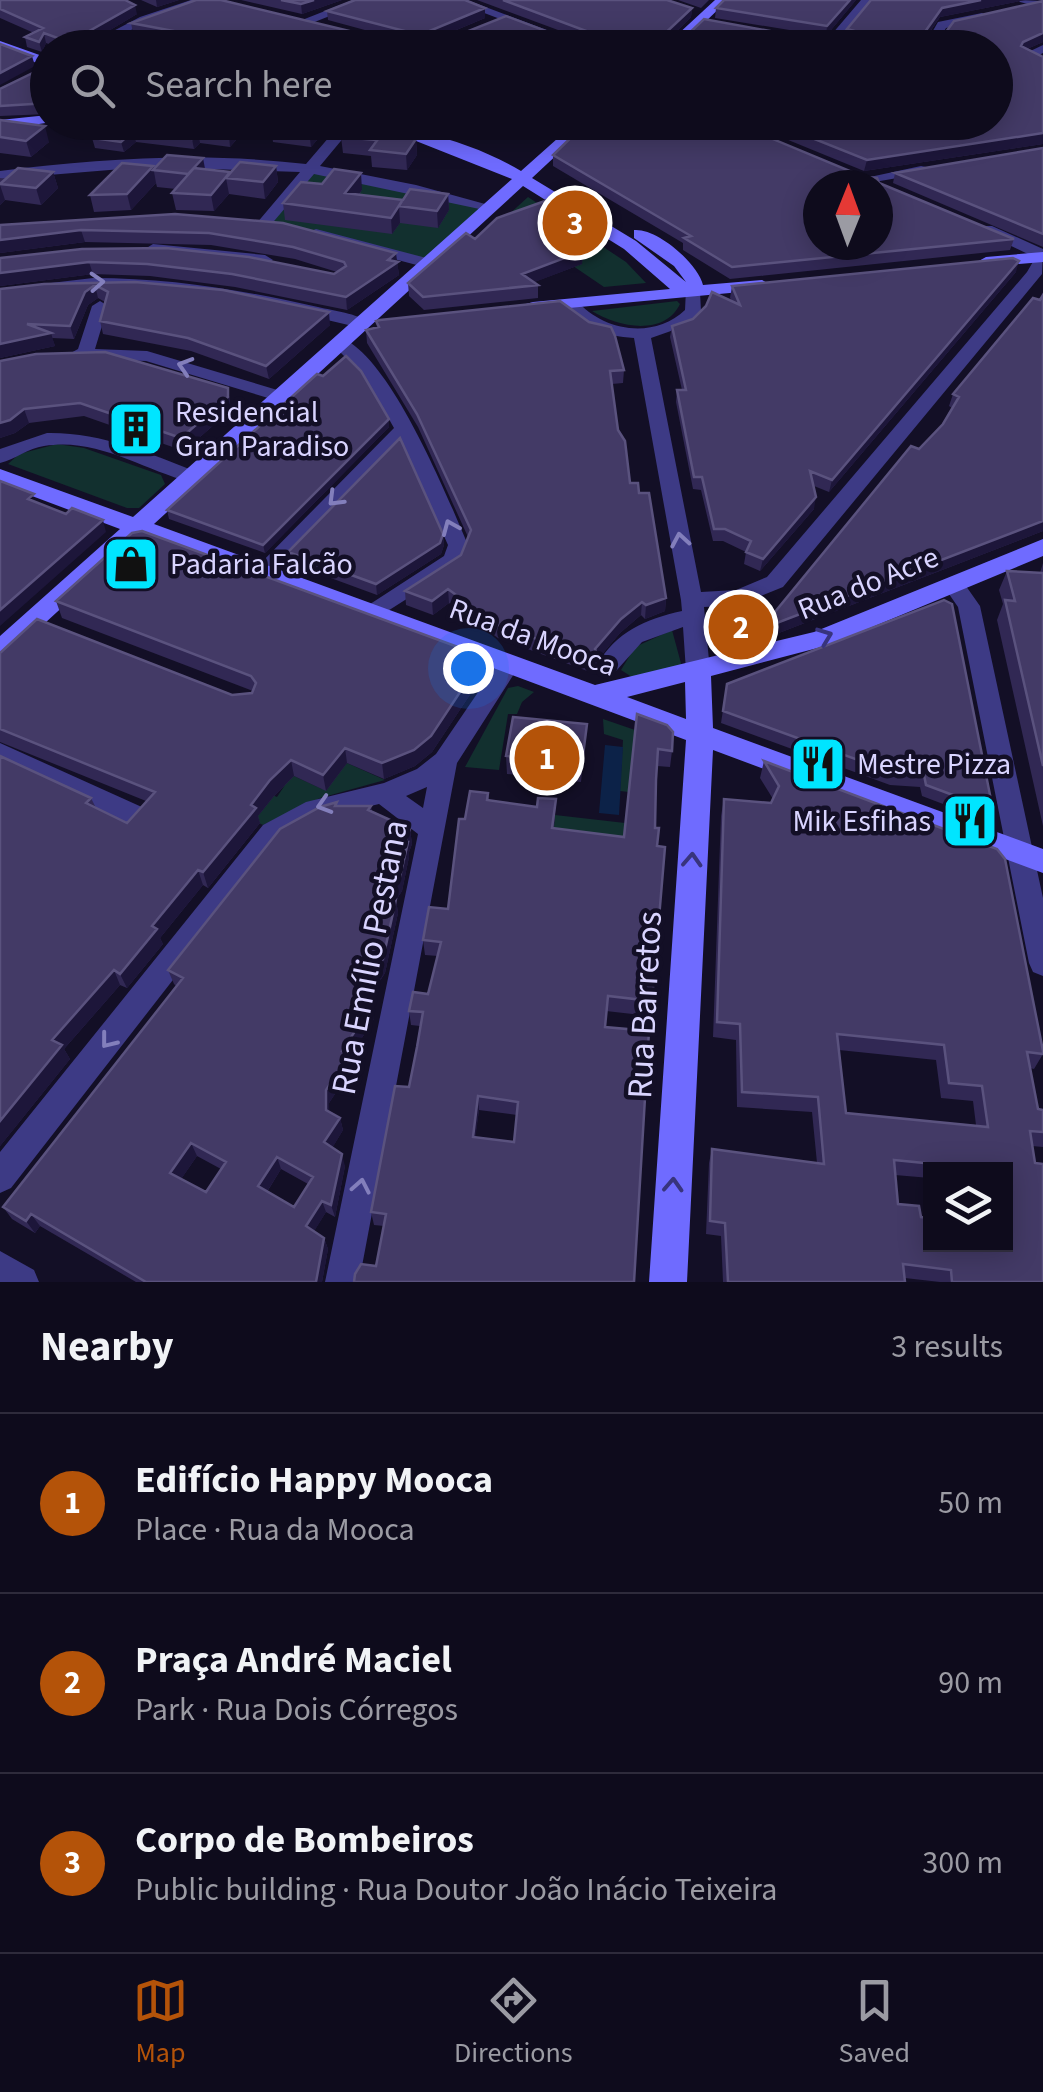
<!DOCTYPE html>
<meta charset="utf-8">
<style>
:root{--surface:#0e0b1c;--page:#1c1929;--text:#f1f3f6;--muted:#9b9ba3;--line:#2e2b3b;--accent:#b45309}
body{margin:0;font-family:"Source Sans 3",sans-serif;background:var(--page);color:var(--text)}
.controls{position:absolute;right:30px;bottom:30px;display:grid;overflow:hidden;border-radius:0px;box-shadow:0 5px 25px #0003}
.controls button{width:90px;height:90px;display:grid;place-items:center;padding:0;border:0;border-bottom:2px solid var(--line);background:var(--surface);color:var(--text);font:50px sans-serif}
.compass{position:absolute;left:803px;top:170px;width:90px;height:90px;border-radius:50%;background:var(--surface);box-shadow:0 5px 25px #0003;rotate:1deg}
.you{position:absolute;left:468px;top:668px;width:35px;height:35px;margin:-25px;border:8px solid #fff;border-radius:50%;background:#1a73e8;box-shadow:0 0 0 15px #1a73e833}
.badge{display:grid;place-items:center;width:65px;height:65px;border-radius:50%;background:var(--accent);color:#fff;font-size:32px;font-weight:700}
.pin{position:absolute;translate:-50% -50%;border:5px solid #fff;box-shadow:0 2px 10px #0006}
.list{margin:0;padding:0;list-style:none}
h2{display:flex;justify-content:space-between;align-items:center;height:130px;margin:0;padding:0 40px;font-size:42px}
h2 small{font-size:32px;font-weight:400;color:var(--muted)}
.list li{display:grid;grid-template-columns:65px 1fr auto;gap:30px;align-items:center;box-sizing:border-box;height:180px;padding:0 40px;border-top:2px solid var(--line)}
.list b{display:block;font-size:38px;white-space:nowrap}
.list p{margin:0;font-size:32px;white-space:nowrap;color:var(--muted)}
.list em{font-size:32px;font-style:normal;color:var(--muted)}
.icon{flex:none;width:55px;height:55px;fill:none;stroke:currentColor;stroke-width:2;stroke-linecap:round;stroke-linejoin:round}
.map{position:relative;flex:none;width:1043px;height:1282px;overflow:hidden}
.search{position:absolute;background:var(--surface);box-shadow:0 5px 25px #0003;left:30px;right:30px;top:30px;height:110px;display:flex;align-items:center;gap:25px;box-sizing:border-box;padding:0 35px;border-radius:55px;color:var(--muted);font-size:38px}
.sheet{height:670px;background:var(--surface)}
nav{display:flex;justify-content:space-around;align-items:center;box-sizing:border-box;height:140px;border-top:2px solid var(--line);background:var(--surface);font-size:28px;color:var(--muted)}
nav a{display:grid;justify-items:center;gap:5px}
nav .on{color:var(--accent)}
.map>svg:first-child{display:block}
.green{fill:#12302f}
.water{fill:#0c2248}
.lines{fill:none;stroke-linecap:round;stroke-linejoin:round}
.street{fill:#3d3a85;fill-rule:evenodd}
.secondary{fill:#6f6bff;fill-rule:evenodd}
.wall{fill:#312854;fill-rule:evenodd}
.shaded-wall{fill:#1d163a}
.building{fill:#433a66;stroke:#5a527e;stroke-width:2.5;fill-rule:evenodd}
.oneway{stroke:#837fbc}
.oneway2{stroke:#38347d}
.labels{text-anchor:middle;stroke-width:9;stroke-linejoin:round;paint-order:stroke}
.poi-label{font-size:30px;fill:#d9d4ff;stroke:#130f26;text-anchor:start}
.street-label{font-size:30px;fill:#d9d4ff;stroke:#130f26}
.near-street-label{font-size:35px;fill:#d9d4ff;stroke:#130f26}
</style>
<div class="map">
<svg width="1043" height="1282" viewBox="0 0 1043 1282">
<rect width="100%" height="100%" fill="#130f26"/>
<path class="green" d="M312,170L489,207L428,263L264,224Z
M528,197L626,262L646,283L604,287L504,219Z
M677,301L680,304C664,337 617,327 592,311Z
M57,444L84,448L161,475L165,484L139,508H127L8,464L19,454Z
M774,609L760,624L766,638L725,649L720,619L732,612Z
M672,630L682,667L635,679L621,670L635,647Z
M518,686L534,692L522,702L517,714H508L499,770L465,767L508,688Z
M603,719L635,730L629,792L620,791L623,740L604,734Z
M266,763L322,789L347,763L385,780L320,798L263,825L255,821L237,780L277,797L285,785L256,772Z
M555,815L625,823L623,853L552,844Z"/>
<path class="water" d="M605,745L623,747L619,815L599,813Z"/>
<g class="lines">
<path class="street" d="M191,0H208L148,21L97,48H81L140,17Z
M353,0H370L307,25L297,22Z
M450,0H467L595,48H576Z
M861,0H873L834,47H826V41Z
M1018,0L1043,1V8L1020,2Z
M982,13L986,15V19L946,28L935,48H923L938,22Z
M1043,45V53L1039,55L1043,57V65L1022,55Z
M342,122L355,124L320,166L416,185L496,207L489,211L314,174L269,227L264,229L256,224L300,172L146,167L0,179V171C102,158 204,152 306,164Z
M410,122H425L414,130L407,126Z
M547,122H578L587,127L580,131Z
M728,122H757L730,130L723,126Z
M921,166L926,167V173L863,184L856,180Z
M982,226H992L1043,249L1042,274L783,587L739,605L704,607L710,671L706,677H690L686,671L683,627L642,642L616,671H600L597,665C616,632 645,619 682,611L681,600L634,338C605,336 580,328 562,304L564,300H576C603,331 653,340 685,310L686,289L700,292L701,311L688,325L651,338L701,592L736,590L767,577L1027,272L1034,260L1032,256L982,232Z
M316,229L434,260L436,263L428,268L311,237V231Z
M153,244L265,255L273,260L265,265L147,252L145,249Z
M93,278C170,278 243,290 318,307C334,311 357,313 369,323L361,328C236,297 129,278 0,299V289Z
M100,301L108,306L95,349L147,351L284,392L287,396L278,401L146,361L72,358L69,354L78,349L92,306Z
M339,337C389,353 447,496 468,545L460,565L372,621L361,613L364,608L444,556L448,545L402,442L270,578L262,580L251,573L394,428L365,377L330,342Z
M47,433C101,432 148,453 197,472L200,476L190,482C142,469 96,437 44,446C28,448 16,459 0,463V449Z
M953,577L961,579L980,606L1043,898V976L1033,972L1029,963L958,607L942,584Z
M510,655L521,663L457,763L359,1282H325L418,834L379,804L321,818L281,841L11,1188L0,1193V1152L263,825L306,802L384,783L417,769L436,754L502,657ZM427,787L423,808L406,796Z
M0,743L144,808L148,815L144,822L135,825L126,822L0,764Z
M0,1251L34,1270L39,1282H0Z"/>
<path class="secondary" d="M715,0H728L678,48H663Z
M0,41L48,58V67L0,50Z
M48,115V122H52L0,130V120Z
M330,122C394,122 466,138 521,171L576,122H592L532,178L636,241L686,282L674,266L634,238V230C658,228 698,264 703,285L762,280L771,285L762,290L526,312V304L533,302L670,289L624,249L523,186L154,524L595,685L814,632L1043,539V556L829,645L711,676L713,728L1043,849V873L713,750L687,1282H649L686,740L140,536L9,656L0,659V636L120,529L0,484V469L133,517L512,179L411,139ZM685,682L686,719L627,697Z
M1043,252V262L986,267L977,262L986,257Z"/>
</g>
<path class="wall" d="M0,0L137,14L80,48H59L46,43L42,52L27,47L25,37L34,33L0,18Z
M141,0H179L157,7Z
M241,0H342L302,14Z
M477,0H667L692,8L691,17L666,42H855L846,39L847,29L871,0H1025L940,17L924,41L940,40L1043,0V42L1027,49L1043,57V144L864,171L744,122H996V48H97L96,42L175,41L133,33L131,23L409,42L328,20L327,11L485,18L428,42L585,40Z
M678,0H709L701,8Z
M856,0L826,36L715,18L716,8Z
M48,69V114L0,116V89Z
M0,120L49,142L31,157L0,153Z
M78,122H251V123L230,147L200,143L194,149L136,142L124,152L95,148L92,138L77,136L74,125Z
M273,122H323L324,132L311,147L273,142L271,126Z
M447,122H562V130L552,138L517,130L509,136Z
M387,126V136L416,139L417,155L407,170L372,167L371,156L343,153L341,137Z
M1043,148V247L893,183L895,173Z
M553,155L879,183L1014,239L1010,250L730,279L683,250V243L553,166Z
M153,166L154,170H205L230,172L276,166L278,182L265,199L229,194L214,211L176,210L172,193L176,189L157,187L156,183L131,210L94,212L90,195Z
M53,172L58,188L41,205L5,200L0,205V178L6,179Z
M362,190L359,195L403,200L448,194L449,210L438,228L400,223L392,234L285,220L283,203Z
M175,214L397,262L399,275L347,310L235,287L150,276L93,274L0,286V258L82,249L334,274L337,272L295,259L211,245L85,242L0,253V225Z
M475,239L599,245L583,251L582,264L534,282L538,285V298L424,310L409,296L408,283Z
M1016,272L829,492L814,486V509L760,571L744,564L746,552L723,541H713L701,490L693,489L676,402L677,390H682L670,337L672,326L693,319L732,301L730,298L732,286Z
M135,282L330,325L269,379L191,351L103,334L100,321L105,302L98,298L88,305L74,339L52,338L55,346L0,358V289Z
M1043,295V531L758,641L761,629L943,424L952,408L949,406L953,394Z
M376,321L624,370L623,383L612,384L618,430L630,483L639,493L666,598L665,611L645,619L641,615L620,633L598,659L597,670L590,672L498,638L449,603L433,615L406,605L405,591L461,555L468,537L418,427L367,343L366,330L377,328Z
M0,361L228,388L231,410L184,451L84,416L29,423L15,433L0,438Z
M323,376L389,419V427L265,553L169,519L167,510Z
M443,534L444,545L441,554L377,595L290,563L288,552Z
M1043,563V826L997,620L1003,604L999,590L1007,571L1040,573Z
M944,600L993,810L988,821L922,796L920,787L890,785L721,723L727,684Z
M56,601L481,678L432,752L415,766L384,779L347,763L326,791L294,776L274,796L258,816L260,823L208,888L203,885L160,938L163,944L127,988L120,985L64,1049L70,1059L0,1146V756L91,798L96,808L127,823L146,801L0,742V653L232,695L252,693L253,691L62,618Z
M637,714L672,751L670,767L657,766L656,780L652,1001L650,1016L606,1011L605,1027L649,1031L376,1266L384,1226L374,1225L371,1212L409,1087L420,1026L411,1025L409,1011L428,994L438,956L425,955L423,940L448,909L465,819L488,793L489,800L537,807L556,799L554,828L624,837ZM479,1110L517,1115L514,1142L475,1137Z
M587,724L581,782L507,774L506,756Z
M764,761L1043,1051V1054L1034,1069L1030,1068L1038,1109L1043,1110V1147L1032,1146L1043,1282H940L905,1278V1282H723L721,1236L706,1234L709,1163L712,1149L817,1163L812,1112L737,1107L736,1040L713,1037L721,816L724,799L771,803L773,799L760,778ZM839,1050L936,1060L941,1098L973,1101L976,1125L846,1113ZM930,1170H1006V1244L921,1217L898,1204L895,1175L930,1178Z
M338,806H371L372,812L410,829L412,844L409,852V857L402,891L396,900L398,913L385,973L366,1002L372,1005L374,1019L349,1058L352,1068L329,1103V1112L340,1118L343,1130L332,1148L345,1166L335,1217L326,1212L314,1231L324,1238L328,1249L322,1282H136L40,1226L35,1233L12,1219L3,1207L176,986L174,984L168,970ZM197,1156L221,1169L206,1192L181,1179ZM281,1169L308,1184L294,1207L267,1192Z"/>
<path class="shaded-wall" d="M156,0H179L157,7Z
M314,0H342L302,14L301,4Z
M850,0H856L826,36L827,26Z
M981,0H1025L940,17L920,46L922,36L942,8Z
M135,5L137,14L80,48H65L63,40Z
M485,8V18L420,45V35Z
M692,8L691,17L659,48L660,38Z
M44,33L46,43L42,52L39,42Z
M1043,33V42L1020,52L1023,42Z
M32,56L35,66L0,85V73Z
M241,122H251L230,147L229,136Z
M316,122H323L324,132L311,147L309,131Z
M514,122H517V130L509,136V126Z
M558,122H562V130L552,138V128Z
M45,126L49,142L31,157L26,141Z
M133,131L136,142L124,152L121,142Z
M198,132L200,143L194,149L192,139Z
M1043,133V144L864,171L867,160Z
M416,139L417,155L407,170L406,154Z
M203,158L206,174H188Z
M153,166L156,183L131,210L127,194Z
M276,166L278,182L265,199L263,182Z
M53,172L58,188L41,205L36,188Z
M361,173L362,190L347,209L345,193Z
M226,178L229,194L214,211L211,195Z
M0,185L5,200L0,205Z
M448,194L449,210L438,228L437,211Z
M399,206L400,223L392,234L391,218Z
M81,230L85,242L0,253V240Z
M599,232V245L583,251L582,264L522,287V274L570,243Z
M396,253L399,275L347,310L346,297Z
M1019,261L1016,272L829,492L832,480Z
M89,262L93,274L0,286V273Z
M95,285L98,298L88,305L74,339L70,326L85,292Z
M329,312L330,325L269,379L266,366Z
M51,333L55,346L0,358V344Z
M228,388L231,410L184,451L181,438Z
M24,409L29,423L15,433L0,438V423Z
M389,419V427L265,553L263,545Z
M816,497L814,509L760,571L763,559Z
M103,520L106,532L0,626V610Z
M1043,521V531L758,641L761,629Z
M443,534L444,545L441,554L377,595L376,584Z
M448,589L449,603L433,615L432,601Z
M666,598L665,611L645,619L646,605Z
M642,602L641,615L620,633L598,659L597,670L590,672V658L595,649L621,619Z
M480,662L481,678L432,752L415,766L384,779L382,763Z
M345,748L347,763L326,791L323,775Z
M291,760L294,776L274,796L258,816L260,823L208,888L203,872L251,805L270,780Z
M410,829L412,844L409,852V857L402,891L396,900L398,913L385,973L360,1011L357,997L387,894Z
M198,870L203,885L160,938L163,944L127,988L120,974L152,926Z
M114,970L120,985L64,1049L70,1059L0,1146V1121L52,1040Z
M372,1005L374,1019L349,1058L352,1068L329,1103L330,1123L326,1110V1090L342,1051Z
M478,1096L479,1110L474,1150L473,1137Z
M340,1118L343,1130L328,1155L324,1142Z
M191,1143L197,1156L177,1185L170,1173Z
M342,1154L345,1166L335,1217L331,1205Z
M277,1157L281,1169L263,1198L258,1186Z
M322,1201L326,1212L310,1238L306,1226Z
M31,1214L40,1226L35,1233L26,1221Z
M324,1238L328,1249L322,1282H316Z"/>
<path class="building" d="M0,0H125L135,5L75,39L63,40L44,33L39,42L25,37L43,28L0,9Z
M196,0H221L395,42H441L506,16L575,42L599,39L597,35L503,0H667L692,8L660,38L664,42L681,41L704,19L830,42H865L869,39L866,34L847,29L871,0H981L942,8L922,36L923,41L940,40L954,21L1043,1V33L1023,42L1021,46L1043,57V133L867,160L772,122H996V48H120V45L96,42L110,34L155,42L192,41L190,34L131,23Z
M281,0H314L301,4Z
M355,0H465L485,8L420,35L327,11Z
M724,0H850L827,26L716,8Z
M0,44L32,56L0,73Z
M43,68L48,69V103L0,106V89Z
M0,120L45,126L26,141L0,137Z
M78,122H241L229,136L198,132L192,139L133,131L121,142L92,138L102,129L74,125Z
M273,122H316L309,131L271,126Z
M352,122H356L387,126L376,140L341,137Z
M530,122H558L552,128Z
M587,122H732L864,177L877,178L879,183L1014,239L732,267L684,238L691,236L553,155ZM818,185H878V245H818Z
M381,135L416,139L406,154L370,150Z
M1043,148V234L895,173Z
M167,155L203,158L188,174L153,170Z
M240,162L276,166L263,182L226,178Z
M122,163L153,166L127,194L90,195Z
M18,168L53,172L36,188L0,184Z
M194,168L230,172L211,195L172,193Z
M334,169L361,173L345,193L403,200L410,189L448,194L437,211L399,206L402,201L391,218L283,203L301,182L322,184Z
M548,200L599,232L570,243L583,251L522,274L538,285L423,297L408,283L466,233L475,239L497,218Z
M175,214L283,223L396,253L388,260L398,262L346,297L232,274L147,264L89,262L0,273V258L82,249L166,248L249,257L334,274L346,266L344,262L293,247L209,233L81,230L0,240V225Z
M1013,258L1019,261L832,480L810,471L816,497L763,559L746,552L751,541L725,529H714L702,477H694L677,390H686L672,326L693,319L706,306L712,292L740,305L732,286Z
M135,282L223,290L329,312L266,366L188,338L100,321L108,292L95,285L85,292L70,326L27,324L51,333L0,344V289L44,284Z
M1043,295V521L761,629L911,446L919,449L943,424L959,397L953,394L1033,298L1040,300Z
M560,301L589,322L611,327L615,336L624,370L610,371L618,430L625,441L630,483H638L639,493H649L666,598L646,605L642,602L621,619L595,649L598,656L590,658L497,625L448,589L432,601L405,591L461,555L471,530L417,414L366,330L379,327L376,321L380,320Z
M105,352L228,388V397L181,438L80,403L24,409L10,420L0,423V361L36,354Z
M346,356L361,371L389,419L263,545L167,510L317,374L323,376Z
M400,438L443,534L440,543L376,584L288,552Z
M0,481L34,494L28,499L66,514L72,508L103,520L0,610Z
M142,531L477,654L480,662L431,736L414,750L382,763L345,748L323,775L291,760L270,780L251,805L256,808L203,872L198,870L152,926L157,929L120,974L114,970L52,1040L62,1045L0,1121V756L91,798L86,803L127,823L155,792L0,729V653L37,619L232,695L252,693L256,683L251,676L56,601L132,533Z
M1007,571L1043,573V766L1005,600L1015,601Z
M944,600L952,604L993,810L926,785L924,775L894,773L723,711L727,684Z
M637,714L667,725L673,732L672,751L658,749L656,780L655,828H659L657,846L665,847L652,1001L608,996L605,1027L649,1031L634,1282H354L355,1274L361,1264L376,1266L386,1214L371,1212L395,1086L409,1087L417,1047L423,1012L409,1011L413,992L428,994L441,942L423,940L429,907L448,909L459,819H465L470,791L488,793L487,800L537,807L538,798L556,799L552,828L624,837ZM478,1096L518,1102L514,1142L473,1137Z
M513,717L587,724L582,763L506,756Z
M764,761L997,849L1005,859L1043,1051V1054L1027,1052L1038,1109L1043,1110V1132L1030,1131L1035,1163L1043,1164V1282H952L951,1270L903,1264L905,1282H728L725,1223L710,1221L712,1149L824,1164L818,1097L742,1092L740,1024L717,1022L724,799L771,803L779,786ZM837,1034L944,1045L949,1083L982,1086L988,1127L846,1113ZM894,1160L954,1166L955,1170H1006V1244H930V1218L921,1217L919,1206L898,1204Z
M337,802L335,806H371L368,810L410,829L405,842H408L400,877L387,894L396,899L383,959L357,997L372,1005L342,1051L349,1055L326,1090V1110L340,1118L324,1142L342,1154L331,1205L322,1201L306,1226L324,1238L316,1282H146L31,1214L26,1221L3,1207L183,978L168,970L280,829L320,807ZM191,1143L226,1162L206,1192L170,1173ZM277,1157L313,1177L294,1207L258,1186Z"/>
<defs><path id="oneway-chevron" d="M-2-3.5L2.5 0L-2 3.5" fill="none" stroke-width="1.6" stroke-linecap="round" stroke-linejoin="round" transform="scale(2.5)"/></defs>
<g class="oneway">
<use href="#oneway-chevron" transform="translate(97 282) rotate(-3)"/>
<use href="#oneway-chevron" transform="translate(185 366) rotate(-163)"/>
<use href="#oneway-chevron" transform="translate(335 499) rotate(135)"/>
<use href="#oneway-chevron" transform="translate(450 527) rotate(-113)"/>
<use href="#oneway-chevron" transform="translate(680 540) rotate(-100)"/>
<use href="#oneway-chevron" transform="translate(324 805) rotate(163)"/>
<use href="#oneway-chevron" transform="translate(108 1041) rotate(128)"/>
<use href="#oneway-chevron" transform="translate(361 1186) rotate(-79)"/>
</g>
<g class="oneway2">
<use href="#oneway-chevron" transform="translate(825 636) rotate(-21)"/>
<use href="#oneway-chevron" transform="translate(692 860) rotate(-87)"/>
<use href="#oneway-chevron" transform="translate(673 1185) rotate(-87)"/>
</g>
<defs>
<g id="building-square" transform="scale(2.875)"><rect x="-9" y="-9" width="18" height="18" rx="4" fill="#00e5ff" stroke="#130f26"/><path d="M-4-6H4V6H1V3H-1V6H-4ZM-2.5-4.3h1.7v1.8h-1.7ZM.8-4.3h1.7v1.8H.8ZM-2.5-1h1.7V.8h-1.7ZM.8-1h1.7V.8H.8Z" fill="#111"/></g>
<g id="shop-square" transform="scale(2.875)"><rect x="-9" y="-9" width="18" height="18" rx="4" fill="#00e5ff" stroke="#130f26"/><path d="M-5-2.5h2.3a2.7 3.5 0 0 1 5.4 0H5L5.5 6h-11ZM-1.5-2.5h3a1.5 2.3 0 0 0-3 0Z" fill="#111"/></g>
<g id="restaurant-square" transform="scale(2.875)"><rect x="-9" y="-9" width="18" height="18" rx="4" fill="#00e5ff" stroke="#130f26"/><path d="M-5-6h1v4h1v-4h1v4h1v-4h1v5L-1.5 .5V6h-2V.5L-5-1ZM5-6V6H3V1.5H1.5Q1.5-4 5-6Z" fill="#111"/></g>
</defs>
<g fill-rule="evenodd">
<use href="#building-square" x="136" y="429"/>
<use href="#shop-square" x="131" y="564"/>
<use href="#restaurant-square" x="818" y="764"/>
<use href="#restaurant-square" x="970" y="821"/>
</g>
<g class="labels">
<g class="poi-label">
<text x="175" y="422">Residencial<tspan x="175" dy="34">Gran Paradiso</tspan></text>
<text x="170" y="574">Padaria Falcão</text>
<text x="857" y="774">Mestre Pizza</text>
<text x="931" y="831" text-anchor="end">Mik Esfihas</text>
</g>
<g class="street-label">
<text transform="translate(868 583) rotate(-22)" y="10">Rua do Acre</text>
<text transform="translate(533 637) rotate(20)" y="10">Rua da Mooca</text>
</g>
<g class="near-street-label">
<text transform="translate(369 957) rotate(-79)" y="12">Rua Emílio Pestana</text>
<text transform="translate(644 1005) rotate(-87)" y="12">Rua Barretos</text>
</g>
</g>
</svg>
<div class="controls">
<button><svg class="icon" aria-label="layers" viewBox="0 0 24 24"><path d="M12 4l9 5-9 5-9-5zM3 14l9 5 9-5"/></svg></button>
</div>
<svg class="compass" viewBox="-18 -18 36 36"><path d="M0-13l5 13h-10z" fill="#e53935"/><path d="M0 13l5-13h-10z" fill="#9b9ba3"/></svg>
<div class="you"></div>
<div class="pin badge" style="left:547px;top:758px">1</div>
<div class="pin badge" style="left:741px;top:627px">2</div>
<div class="pin badge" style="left:575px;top:223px">3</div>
<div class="search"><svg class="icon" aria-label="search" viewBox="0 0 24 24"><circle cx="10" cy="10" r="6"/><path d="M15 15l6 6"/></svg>Search here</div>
</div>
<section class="sheet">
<h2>Nearby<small>3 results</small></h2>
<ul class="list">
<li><span class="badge">1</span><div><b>Edifício Happy Mooca</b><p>Place · Rua da Mooca</p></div><em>50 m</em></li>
<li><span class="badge">2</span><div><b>Praça André Maciel</b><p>Park · Rua Dois Córregos</p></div><em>90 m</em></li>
<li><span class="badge">3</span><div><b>Corpo de Bombeiros</b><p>Public building · Rua Doutor João Inácio Teixeira</p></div><em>300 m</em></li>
</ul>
</section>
<nav>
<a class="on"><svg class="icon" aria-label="map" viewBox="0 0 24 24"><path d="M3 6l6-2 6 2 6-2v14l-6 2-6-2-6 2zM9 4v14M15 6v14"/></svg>Map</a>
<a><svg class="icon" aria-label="directions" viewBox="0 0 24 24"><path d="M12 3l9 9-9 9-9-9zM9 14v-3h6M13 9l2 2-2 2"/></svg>Directions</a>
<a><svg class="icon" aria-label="saved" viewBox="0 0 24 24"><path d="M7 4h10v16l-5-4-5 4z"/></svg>Saved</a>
</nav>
